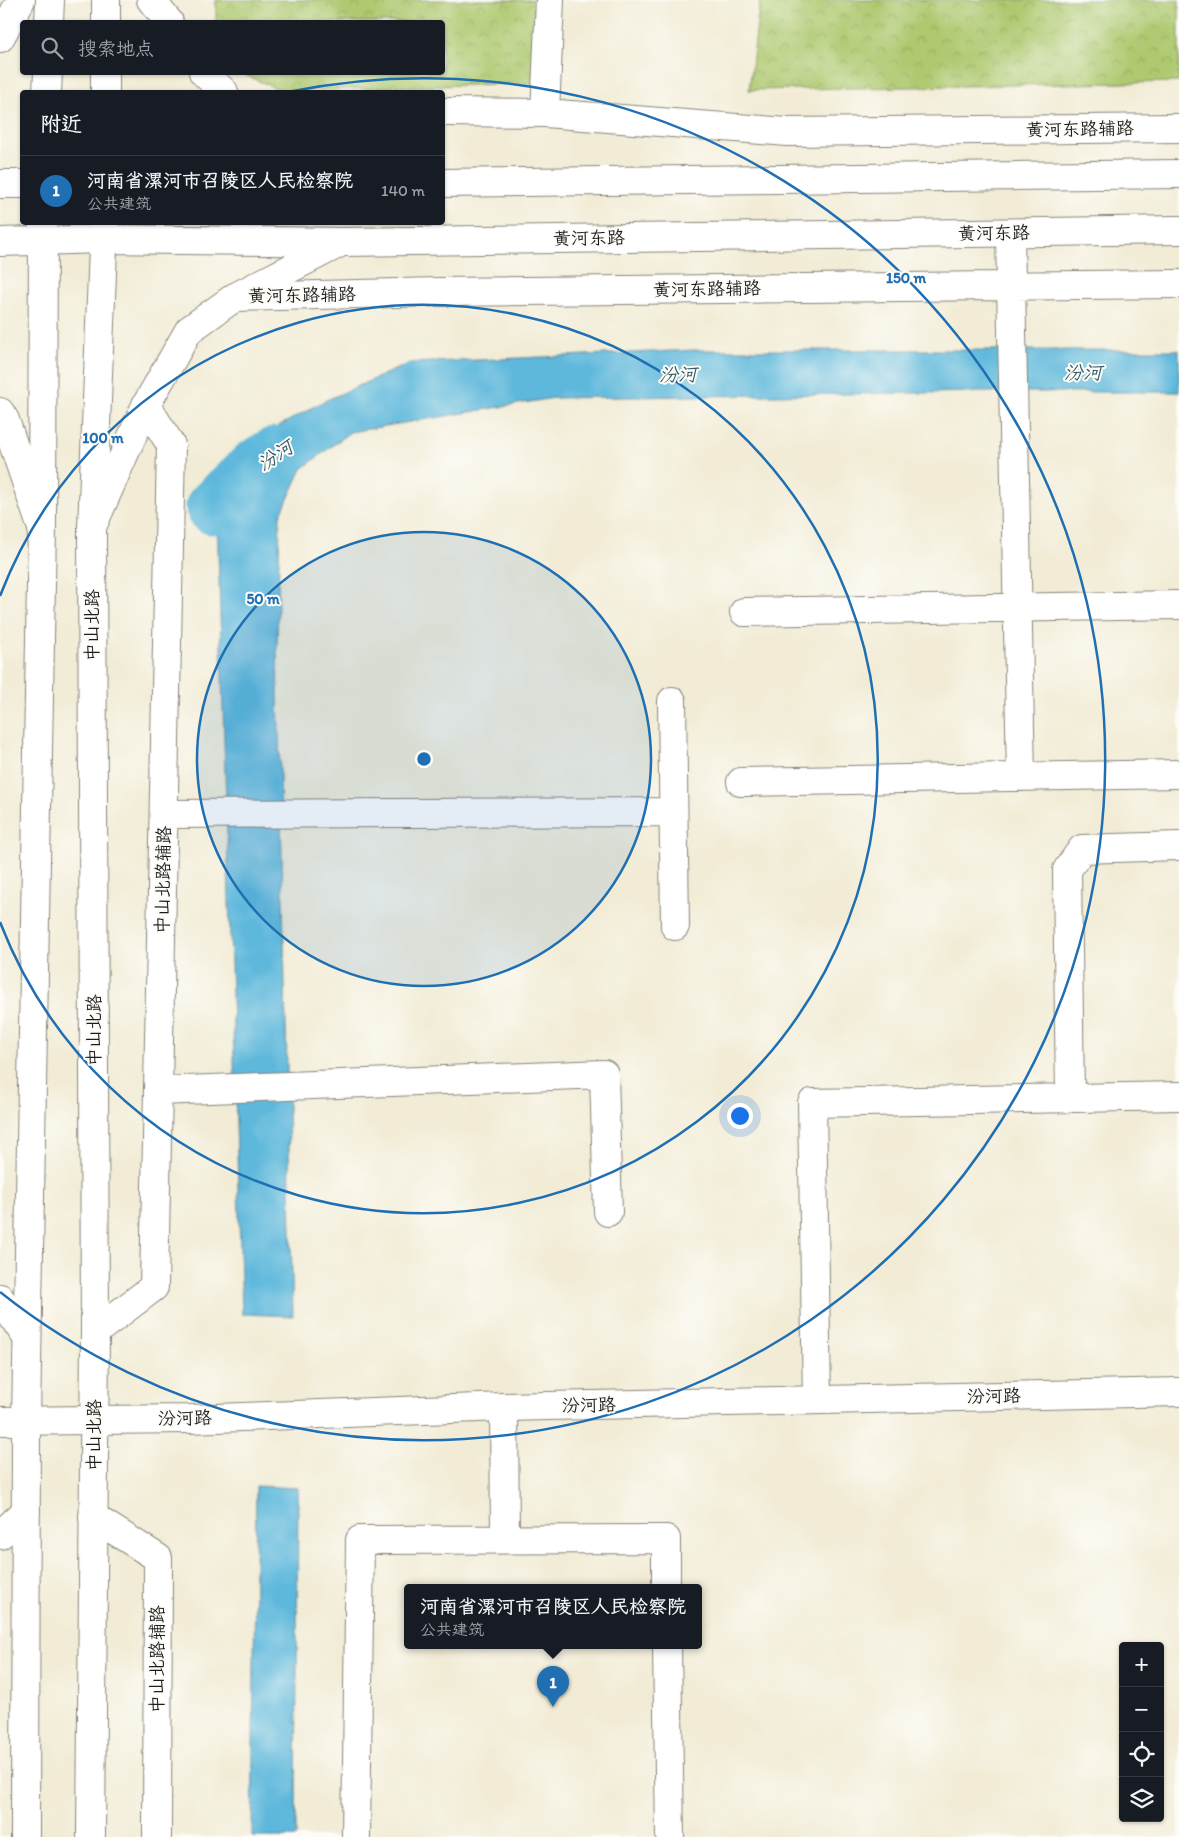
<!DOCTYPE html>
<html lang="zh">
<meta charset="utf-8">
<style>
:root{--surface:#171b24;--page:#242831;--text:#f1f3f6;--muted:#9ea1a6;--line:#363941;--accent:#1f6fb2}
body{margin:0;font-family:Itim,"LXGW WenKai TC",sans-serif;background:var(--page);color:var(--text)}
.controls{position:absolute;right:15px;bottom:15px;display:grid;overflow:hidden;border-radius:5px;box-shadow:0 1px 4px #0004}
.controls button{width:45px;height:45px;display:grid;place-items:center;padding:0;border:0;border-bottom:1px solid var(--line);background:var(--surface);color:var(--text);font:25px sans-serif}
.you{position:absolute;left:739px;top:1115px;width:18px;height:18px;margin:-12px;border:4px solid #fff;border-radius:50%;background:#1a73e8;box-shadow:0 0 0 8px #1a73e833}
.badge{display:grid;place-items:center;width:32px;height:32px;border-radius:50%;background:var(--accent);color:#fff;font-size:16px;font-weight:700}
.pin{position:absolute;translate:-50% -41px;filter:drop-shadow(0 1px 2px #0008)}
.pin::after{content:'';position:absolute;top:26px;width:18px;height:15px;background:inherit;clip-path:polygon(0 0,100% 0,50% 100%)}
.popup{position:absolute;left:404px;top:1584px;width:298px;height:65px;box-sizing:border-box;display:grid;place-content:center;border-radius:5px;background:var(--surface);filter:drop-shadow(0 1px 4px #0005);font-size:16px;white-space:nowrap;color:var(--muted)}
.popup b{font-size:19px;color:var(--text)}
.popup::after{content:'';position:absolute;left:50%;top:100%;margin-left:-10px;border:10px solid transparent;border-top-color:var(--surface)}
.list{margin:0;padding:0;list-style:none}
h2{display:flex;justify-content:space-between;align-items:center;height:65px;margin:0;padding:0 20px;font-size:21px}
h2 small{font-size:16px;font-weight:400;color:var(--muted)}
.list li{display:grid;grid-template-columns:32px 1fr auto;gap:15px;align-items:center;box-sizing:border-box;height:70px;padding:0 20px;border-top:1px solid var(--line)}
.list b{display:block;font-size:19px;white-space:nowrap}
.list p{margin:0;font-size:16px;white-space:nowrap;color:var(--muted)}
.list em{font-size:16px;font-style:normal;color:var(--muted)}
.icon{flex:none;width:28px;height:28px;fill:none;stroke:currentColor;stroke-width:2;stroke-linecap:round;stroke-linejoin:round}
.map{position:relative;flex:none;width:1179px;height:1837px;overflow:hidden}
.search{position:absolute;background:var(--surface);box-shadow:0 1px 4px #0004;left:20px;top:20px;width:425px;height:55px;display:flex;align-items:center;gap:12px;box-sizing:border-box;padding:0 18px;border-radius:5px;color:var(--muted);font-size:19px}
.panel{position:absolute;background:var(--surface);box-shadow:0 1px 4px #0004;left:20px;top:90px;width:425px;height:135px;border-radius:5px}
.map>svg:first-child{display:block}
.park{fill:url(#park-crowns);stroke:#657246}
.water{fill:#5db8db;stroke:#3c6a7c}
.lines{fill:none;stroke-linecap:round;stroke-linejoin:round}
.river{stroke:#5db8db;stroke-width:55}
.street-casing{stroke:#878479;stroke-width:30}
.secondary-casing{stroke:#878479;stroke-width:30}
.primary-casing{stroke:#878479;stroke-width:30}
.street{stroke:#fff;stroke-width:28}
.secondary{stroke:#fff;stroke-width:28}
.primary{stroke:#fff;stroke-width:28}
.ring{fill:none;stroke:#1f6fb2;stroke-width:2.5}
.labels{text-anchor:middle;stroke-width:4;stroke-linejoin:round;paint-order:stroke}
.street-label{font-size:18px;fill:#1c1c1c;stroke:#fdfcf7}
.water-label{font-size:19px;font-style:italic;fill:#365a68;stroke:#fdfcf7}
.centre{fill:#1f6fb2;stroke:#fdfcf7;stroke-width:2.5}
.ring-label{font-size:15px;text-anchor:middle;font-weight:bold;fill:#1f6fb2;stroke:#fdfcf7;stroke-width:4;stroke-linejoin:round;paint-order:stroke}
</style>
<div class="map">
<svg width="1179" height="1837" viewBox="0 0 1179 1837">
<defs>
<pattern id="park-crowns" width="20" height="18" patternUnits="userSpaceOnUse" patternTransform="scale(1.25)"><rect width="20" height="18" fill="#aec96f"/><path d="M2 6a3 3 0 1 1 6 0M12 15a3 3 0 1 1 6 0" fill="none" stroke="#95ac60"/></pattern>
</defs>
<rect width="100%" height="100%" fill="#fdfcf7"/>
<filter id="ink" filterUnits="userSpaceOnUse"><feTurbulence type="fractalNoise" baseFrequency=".02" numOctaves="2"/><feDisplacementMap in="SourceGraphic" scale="10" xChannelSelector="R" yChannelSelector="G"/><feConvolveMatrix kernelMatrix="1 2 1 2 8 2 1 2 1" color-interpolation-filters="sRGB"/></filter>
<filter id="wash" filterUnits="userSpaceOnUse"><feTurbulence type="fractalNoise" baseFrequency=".0096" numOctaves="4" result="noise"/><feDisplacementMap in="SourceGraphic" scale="20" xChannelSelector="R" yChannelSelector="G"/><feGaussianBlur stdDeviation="1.12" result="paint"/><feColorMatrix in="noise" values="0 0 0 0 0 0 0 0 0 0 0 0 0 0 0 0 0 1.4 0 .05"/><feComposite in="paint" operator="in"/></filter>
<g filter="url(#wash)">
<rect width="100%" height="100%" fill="#f2ecd6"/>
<path class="park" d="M216,0H534L533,83L282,91L245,75L242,73L442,72V22H216Z
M760,0H1179V82L749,90Z"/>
<path class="water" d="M694,350H1179V392H990L554,398L350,432L302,469L280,516L277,648L293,1316L242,1314L216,486L249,443L322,402L410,363Z
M256,1486L298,1488L296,1837H252Z"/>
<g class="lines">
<path class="river" d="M213,507L256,466L275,454"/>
</g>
</g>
<g filter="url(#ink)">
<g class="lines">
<g class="street-casing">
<path id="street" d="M442,112L545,113L787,132L1179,128
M545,113L550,0
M1010,233L1021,777
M235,297L438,292L1179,284
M744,612L1179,605
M672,701L675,926
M741,782L1179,774
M164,814L673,812
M159,1091L604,1074L608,1212
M1070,1098L1067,870L1082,849L1179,846
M0,1298L27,1338
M95,1332L154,1287L171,445L146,405
M817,1400L812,1103L1179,1096
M504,1407L505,1538
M93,1517L158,1558L157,1837
M0,1535L26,1511
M667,1646L670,1837
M356,1837L360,1540L666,1539V1588"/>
</g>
<g class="secondary-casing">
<path id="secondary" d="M151,0L169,22
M0,38L21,0
M203,72L224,92
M442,183L1179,174
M0,184H22
M0,242L104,239L344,242L1179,230
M0,412L5,420L40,523
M92,527L146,405L189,330L235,297L340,243
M0,1421L190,1419L504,1407L1179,1392"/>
</g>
<g class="primary-casing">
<path id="primary" d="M49,22L50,0
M106,22V0
M47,92L48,72
M105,92V72
M25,1837L26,1420L42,528L43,222
M91,1837L95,1332L92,528L104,222"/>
</g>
<use href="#street" class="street"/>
<use href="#secondary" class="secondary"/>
<use href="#primary" class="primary"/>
</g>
</g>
<circle cx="424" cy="759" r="227" fill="#1f6fb2" fill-opacity=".12"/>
<g class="ring">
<circle cx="424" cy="759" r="227"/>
<path d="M0 596A454 454 0 1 1 0 922"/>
<path d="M288 92A681 681 0 1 1 0 1292"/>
</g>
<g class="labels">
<g class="street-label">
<text transform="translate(1080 129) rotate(-1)" y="6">黄河东路辅路</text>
<text transform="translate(994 233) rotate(-1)" y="6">黄河东路</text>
<text transform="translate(589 238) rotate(-1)" y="6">黄河东路</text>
<text transform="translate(707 289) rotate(-1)" y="6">黄河东路辅路</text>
<text transform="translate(302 295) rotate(-1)" y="6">黄河东路辅路</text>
<text transform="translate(92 625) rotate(-90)" y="6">中山北路</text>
<text transform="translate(163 880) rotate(-89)" y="6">中山北路辅路</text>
<text transform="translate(94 1030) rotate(-90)" y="6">中山北路</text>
<text transform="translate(994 1396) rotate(-1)" y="6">汾河路</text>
<text transform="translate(589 1405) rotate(-1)" y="6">汾河路</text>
<text transform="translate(185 1418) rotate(-1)" y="6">汾河路</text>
<text transform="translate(94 1435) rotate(-90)" y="6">中山北路</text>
<text transform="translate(157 1659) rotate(-90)" y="6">中山北路辅路</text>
</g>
<g class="water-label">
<text x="1083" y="379">汾河</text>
<text transform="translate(678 374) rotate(-1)" y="7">汾河</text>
<text transform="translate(275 455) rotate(-33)" y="7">汾河</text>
</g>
</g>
<circle cx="424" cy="759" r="8" class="centre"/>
<g class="ring-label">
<text x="906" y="283">150 m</text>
<text x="103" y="443">100 m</text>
<text x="263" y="604">50 m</text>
</g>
</svg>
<div class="controls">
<button>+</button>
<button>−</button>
<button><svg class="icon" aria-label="locate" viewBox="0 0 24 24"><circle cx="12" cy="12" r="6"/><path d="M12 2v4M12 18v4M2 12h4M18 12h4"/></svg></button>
<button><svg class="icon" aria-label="layers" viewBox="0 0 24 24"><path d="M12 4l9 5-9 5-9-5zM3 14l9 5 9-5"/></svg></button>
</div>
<div class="you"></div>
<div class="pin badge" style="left:553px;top:1707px">1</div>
<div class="popup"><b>河南省漯河市召陵区人民检察院</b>公共建筑</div>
<div class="search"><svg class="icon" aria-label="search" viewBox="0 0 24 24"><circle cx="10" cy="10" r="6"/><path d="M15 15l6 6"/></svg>搜索地点</div>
<section class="panel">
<h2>附近<small></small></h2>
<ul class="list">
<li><span class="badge">1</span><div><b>河南省漯河市召陵区人民检察院</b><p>公共建筑</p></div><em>140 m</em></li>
</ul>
</section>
</div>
